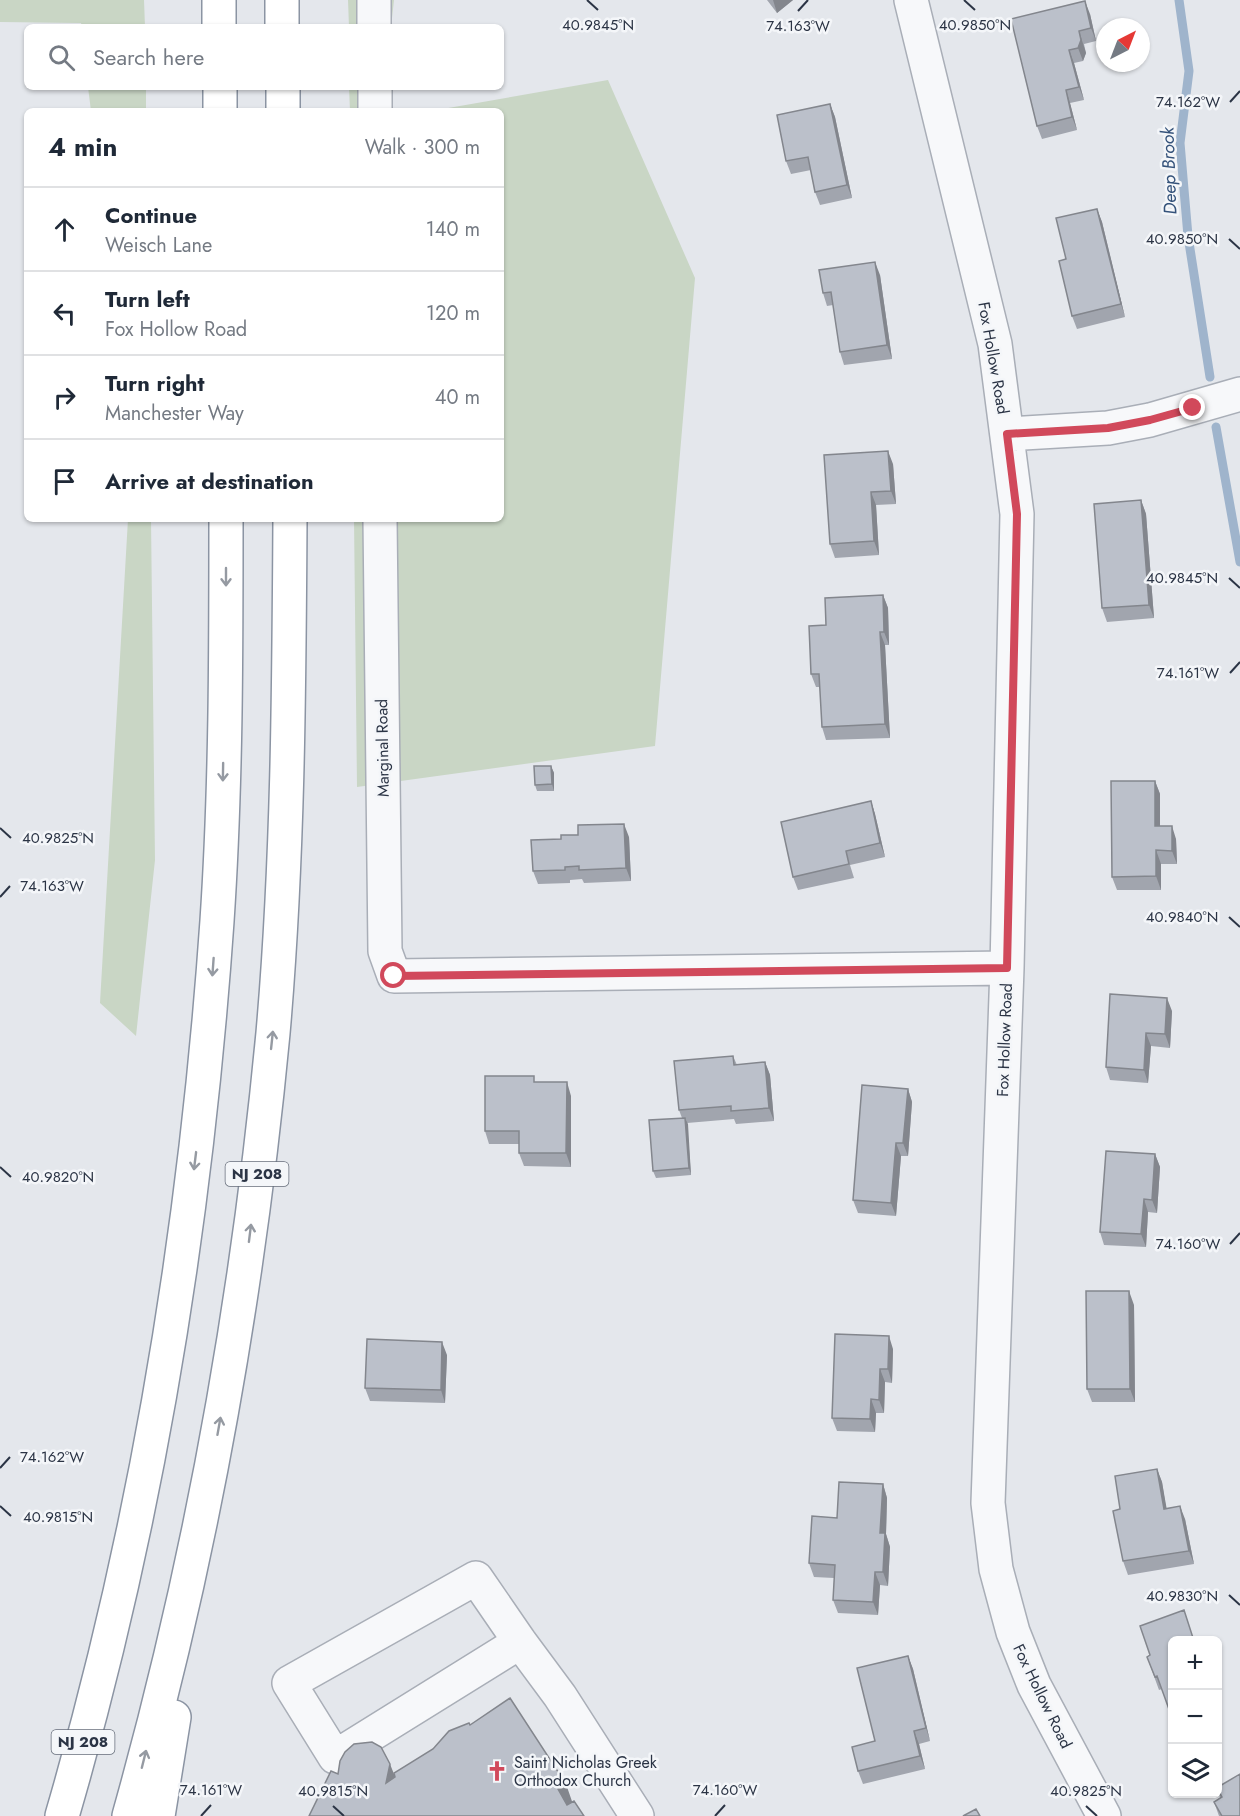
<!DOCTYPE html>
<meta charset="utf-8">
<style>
:root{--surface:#fff;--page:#f2f2f3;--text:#1f2937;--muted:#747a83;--line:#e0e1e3}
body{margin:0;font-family:Jost,sans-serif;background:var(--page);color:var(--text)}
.controls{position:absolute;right:18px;bottom:18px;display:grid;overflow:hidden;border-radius:9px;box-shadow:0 2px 4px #0004}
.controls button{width:54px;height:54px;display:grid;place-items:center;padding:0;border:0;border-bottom:2px solid var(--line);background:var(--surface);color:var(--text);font:30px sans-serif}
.compass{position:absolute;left:1096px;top:18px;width:54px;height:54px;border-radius:50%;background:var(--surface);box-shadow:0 2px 4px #0004;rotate:42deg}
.stop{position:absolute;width:18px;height:18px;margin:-14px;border:4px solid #d1495b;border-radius:50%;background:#fff}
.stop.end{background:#d1495b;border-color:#fff;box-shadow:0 2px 6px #0008}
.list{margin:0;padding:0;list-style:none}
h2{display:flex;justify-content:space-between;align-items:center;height:78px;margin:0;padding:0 24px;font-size:26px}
h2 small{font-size:20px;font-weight:400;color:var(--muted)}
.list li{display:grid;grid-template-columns:39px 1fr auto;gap:18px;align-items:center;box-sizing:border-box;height:84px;padding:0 24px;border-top:2px solid var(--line)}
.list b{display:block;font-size:22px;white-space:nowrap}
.list p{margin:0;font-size:20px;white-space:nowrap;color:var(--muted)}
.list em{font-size:20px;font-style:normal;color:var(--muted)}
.icon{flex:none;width:33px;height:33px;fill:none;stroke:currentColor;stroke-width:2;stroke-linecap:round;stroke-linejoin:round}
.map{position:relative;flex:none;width:1240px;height:1816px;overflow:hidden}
.search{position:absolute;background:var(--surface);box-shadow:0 2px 4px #0004;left:24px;top:24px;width:480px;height:66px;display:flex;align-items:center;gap:15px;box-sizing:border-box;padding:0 21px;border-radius:9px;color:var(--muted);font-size:22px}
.panel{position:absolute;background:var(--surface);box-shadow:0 2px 4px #0004;left:24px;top:108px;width:480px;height:414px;border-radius:9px}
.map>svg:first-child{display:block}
.green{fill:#c9d6c5}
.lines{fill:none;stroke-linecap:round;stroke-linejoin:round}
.stream{stroke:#9fb4cc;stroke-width:9}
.minor-casing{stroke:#a9aeb7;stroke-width:36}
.highway-casing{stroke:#8b94a3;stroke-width:36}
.minor{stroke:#f7f8fa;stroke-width:33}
.highway{stroke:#fff;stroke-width:33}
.wall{fill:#a1a5ae}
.shaded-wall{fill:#83868d}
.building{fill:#bbc0ca;stroke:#83868d;stroke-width:1.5}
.oneway{stroke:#959aa2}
.route{stroke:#d1495b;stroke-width:8}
.ticks{fill:none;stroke:#2b3445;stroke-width:2}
.labels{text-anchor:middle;stroke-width:5;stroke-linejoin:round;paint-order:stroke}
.shield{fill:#f4f6f9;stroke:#676e7b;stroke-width:1.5}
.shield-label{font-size:15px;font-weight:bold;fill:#2b3445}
.street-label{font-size:16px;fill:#2b3445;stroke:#f4f6f9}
.poi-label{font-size:16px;fill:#2b3445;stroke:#f4f6f9;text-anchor:start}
.water-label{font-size:18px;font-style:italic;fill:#34527a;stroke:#f4f6f9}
.ticks-label{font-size:15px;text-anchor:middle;fill:#2b3445;stroke:#f4f6f9;stroke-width:5;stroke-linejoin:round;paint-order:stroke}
</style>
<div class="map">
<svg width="1240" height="1816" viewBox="0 0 1240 1816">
<rect width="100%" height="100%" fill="#e4e7ec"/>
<path class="green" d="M0,0H144L145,27H82L81,23L0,22Z
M348,0H394L391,27H349Z
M608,80L695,278L655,746L357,787L354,519H501V111H431Z
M88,87H146V111H91Z
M349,87H384L381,111H350Z
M128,519H151L155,860L136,1036L100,1003Z"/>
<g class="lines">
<path class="stream" d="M1179,0L1189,71L1180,143L1188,236L1210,377
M1216,427L1240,562"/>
<g class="minor-casing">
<path id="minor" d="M374,0V27
M911,0L995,344L1017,514L1007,968L988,1503L996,1569L1013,1632L1034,1685L1104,1816
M375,87V111
M1007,434L1108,428L1150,420L1240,394
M380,519L385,951L394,976L1007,968
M520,1642L335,1757L289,1683L476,1578L520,1642L560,1696L637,1816"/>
</g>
<g class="highway-casing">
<path id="highway" d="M219,0V27
M282,0V27
M220,87V111
M283,87V111
M62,1816C147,1525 196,1224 217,921C226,787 226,653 226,519
M129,1816C201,1560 248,1297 273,1033C288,862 289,690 290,519
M158,1816L174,1717"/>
</g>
<use href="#minor" class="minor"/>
<use href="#highway" class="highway"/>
</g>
<path class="wall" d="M767,0H793L777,13Z
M1090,14L1096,41L1084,44L1086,53L1083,61L1074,63L1084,100L1070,103L1077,130L1042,139L1037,126L1011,19Z
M830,104L835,117L852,198L820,205L815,192L811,170L791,174L786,161Z
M1097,209L1102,222L1125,317L1077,329L1072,316L1066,259Z
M880,275L892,359L844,365L840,352L833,305L827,306L823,293Z
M893,464L896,504L876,505L879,555L835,558L830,544Z
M1141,500L1146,514L1154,618L1107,622L1102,608Z
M883,595L888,608L889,645H885L890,738L826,740L822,727L820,687H816L811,674L826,625Z
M551,766L554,773V791H537L535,785Z
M1155,781L1160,794V826L1176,839L1177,864H1161V890H1117L1112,877Z
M871,801L875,814L885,857L850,865L854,878L798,890L793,877Z
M629,837L631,881L584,883L582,879L570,880V883L538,884L533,871Z
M1172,1011L1170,1048L1151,1046L1148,1083L1110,1080L1106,1067Z
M733,1056L737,1065L765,1062L770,1075L774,1121L736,1124L734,1119L687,1123L691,1175L656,1178L653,1171L682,1118L679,1110Z
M536,1082L571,1096V1167L524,1166L519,1153V1144H489L485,1131Z
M908,1089L912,1102L908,1156H901L896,1216L858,1213L853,1200Z
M1155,1154L1160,1167L1157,1213L1148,1212L1146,1247L1104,1245L1100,1232Z
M1134,1305L1135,1402H1092L1087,1389Z
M893,1349L892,1383L885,1382L884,1413H876L875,1432L837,1431L832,1418Z
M447,1355L445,1403L370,1401L365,1388Z
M1157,1469L1162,1482L1166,1508L1185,1519L1194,1564L1128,1575L1123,1561L1120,1509Z
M883,1484L887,1498L886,1534L890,1547L888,1586L880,1585L878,1615L838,1613L833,1600L834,1578L814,1577L809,1563L837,1518Z
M1173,1641V1718L1162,1689L1159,1690L1147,1657Z
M908,1656L913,1669L930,1741L919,1744L925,1769L863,1784L858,1771L875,1741Z
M1218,1787L1240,1816H1219L1214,1802L1220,1798L1218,1791Z"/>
<path class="shaded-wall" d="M773,0H793L777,13Z
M1085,1L1090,14L1096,41L1091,28Z
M1079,31L1086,53L1083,61L1078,48Z
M1069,50L1074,63L1084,100L1079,87Z
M1066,90L1070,103L1077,130L1072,117Z
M830,104L835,117L852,198L847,185Z
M1097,209L1102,222L1125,317L1121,304Z
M875,262L880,275L892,359L887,345Z
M888,451L893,464L896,504L891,491Z
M871,492L876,505L879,555L874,541Z
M1141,500L1146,514L1154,618L1149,605Z
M883,595L888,608L889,645L884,632Z
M880,632L885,645L890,738L885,724Z
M551,766L554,773V791L552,784Z
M1155,781L1160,794V840L1155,826Z
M871,801L875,814L885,857L880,843Z
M624,824L629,837L631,881L626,868Z
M1172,826L1176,839L1177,864L1172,851Z
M1156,850L1161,864V890L1156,876Z
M1167,998L1172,1011L1170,1048L1165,1034Z
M1146,1033L1151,1046L1148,1083L1144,1070Z
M765,1062L770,1075L774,1121L769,1108Z
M567,1082L571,1096V1167L566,1153Z
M908,1089L912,1102L908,1156L903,1143Z
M685,1118L688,1124L691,1175L689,1168Z
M896,1143L901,1156L896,1216L891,1203Z
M1155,1154L1160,1167L1157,1213L1152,1200Z
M1144,1199L1148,1212L1146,1247L1141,1234Z
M1129,1291L1134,1305L1135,1402L1130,1389Z
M889,1336L893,1349L892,1383L888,1369Z
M442,1342L447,1355L445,1403L441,1390Z
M880,1369L885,1382L884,1413L879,1400Z
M871,1399L876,1413L875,1432L870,1419Z
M1157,1469L1162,1482L1169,1522L1164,1509Z
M883,1484L887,1498L886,1534L890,1547L888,1586L883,1572L880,1533Z
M1180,1506L1185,1519L1194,1564L1189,1551Z
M875,1572L880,1585L878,1615L873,1602Z
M908,1656L913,1669L930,1741L926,1728Z
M914,1731L919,1744L925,1769L920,1756Z
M390,1764L400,1789L386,1783Z
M566,1784L575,1810L567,1814L558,1789Z"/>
<path class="building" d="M1085,1L1091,28L1079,31L1081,40L1078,48L1069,50L1079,87L1066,90L1072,117L1037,126L1011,19Z
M830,104L847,185L815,192L808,157L786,161L777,115Z
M1097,209L1121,304L1072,316L1059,261L1066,259L1056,218Z
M875,262L887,345L840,352L831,292L823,293L819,270Z
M888,451L891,491L871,492L874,541L830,544L824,455Z
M1141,500L1149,605L1102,608L1094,504Z
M883,595L884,632H880L885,724L822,727L819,674H811L809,626L826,625L825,598Z
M534,766H551L552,784L535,785Z
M1111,781H1155V826H1172V851L1156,850V876L1112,877Z
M871,801L880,843L846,851L849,864L793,877L781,822Z
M624,824L626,868L579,870V866L565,867V870L533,871L531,840L561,839V835H578V825Z
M1110,994L1167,998L1165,1034L1146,1033L1144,1070L1106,1067Z
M733,1056L734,1065L765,1062L769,1108L731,1111V1106L679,1110L674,1061Z
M485,1076H534V1082H567L566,1153H519V1131H485Z
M862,1085L908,1089L903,1143H896L891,1203L853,1200Z
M685,1118L689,1168L653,1171L649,1120Z
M1106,1151L1155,1154L1152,1200L1144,1199L1141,1234L1100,1232Z
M1086,1291H1129L1130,1389H1087Z
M835,1334L889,1336L888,1369H880L879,1400L871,1399L870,1419L832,1418Z
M367,1339L442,1342L441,1390L365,1388Z
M1157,1469L1164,1509L1180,1506L1189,1551L1123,1561L1113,1511L1120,1509L1115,1476Z
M839,1482L883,1484L880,1533H885L883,1572H875L873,1602L833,1600L835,1565L809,1563L812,1516L837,1518Z
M1184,1610L1194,1641H1173V1711L1170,1712L1157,1676L1155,1677L1147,1657L1150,1655L1140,1626Z
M908,1656L926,1728L914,1731L920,1756L858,1771L852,1747L875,1741L857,1668Z
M510,1698L566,1784L558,1789L567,1805L574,1801L584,1816H309L331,1771L338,1774L340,1761L345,1752L354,1744L372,1742L381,1747L390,1764L386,1783L395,1777L394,1773L433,1749L449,1731L469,1723L470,1725Z
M1240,1774V1816H1222L1214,1802L1222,1797L1218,1790V1787Z
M976,1809L980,1816H963Z"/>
<defs><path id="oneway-shaft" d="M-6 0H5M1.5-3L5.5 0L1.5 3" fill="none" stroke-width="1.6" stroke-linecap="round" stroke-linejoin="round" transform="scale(1.5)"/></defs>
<g class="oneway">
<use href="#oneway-shaft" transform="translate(226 577) rotate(90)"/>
<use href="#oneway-shaft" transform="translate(223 772) rotate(91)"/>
<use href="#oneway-shaft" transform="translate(213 967) rotate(94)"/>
<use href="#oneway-shaft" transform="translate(272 1040) rotate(-84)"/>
<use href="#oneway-shaft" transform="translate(195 1161) rotate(97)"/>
<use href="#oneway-shaft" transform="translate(250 1233) rotate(-83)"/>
<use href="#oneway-shaft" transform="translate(219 1426) rotate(-80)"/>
<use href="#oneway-shaft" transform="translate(144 1759) rotate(-76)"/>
</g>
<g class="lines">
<path class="route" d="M394,976L1007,968L1017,514L1007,434L1108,428L1150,420L1193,408"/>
</g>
<path class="ticks" d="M587,0L598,10M964,0L975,10M798,11L808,0M1230,102L1240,91M1229,239L1240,249M1229,578L1240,588M1230,673L1240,662M0,828L11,838M0,897L10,886M1229,917L1240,927M0,1167L11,1177M1230,1244L1240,1233M0,1468L10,1457M0,1506L11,1516M1229,1595L1240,1605M333,1806L344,1816M1086,1806L1097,1816M201,1816L211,1805M715,1816L725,1805"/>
<defs>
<g id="church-bare" transform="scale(1.62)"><path d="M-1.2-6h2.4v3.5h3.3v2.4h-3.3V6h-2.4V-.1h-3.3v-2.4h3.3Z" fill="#d1495b" stroke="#f4f6f9" stroke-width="2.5" paint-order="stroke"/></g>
</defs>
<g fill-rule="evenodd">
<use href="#church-bare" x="497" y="1771"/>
</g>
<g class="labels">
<g class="shield">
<rect x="225.5" y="1162" width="63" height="24" rx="4.5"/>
<rect x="51.5" y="1730" width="63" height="24" rx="4.5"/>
</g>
<g class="shield-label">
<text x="257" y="1179">NJ 208</text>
<text x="83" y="1747">NJ 208</text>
</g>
<g class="street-label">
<text transform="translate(994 358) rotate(80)" y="6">Fox Hollow Road</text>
<text transform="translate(382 748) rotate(-91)" y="6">Marginal Road</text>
<text transform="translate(1004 1040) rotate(-88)" y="6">Fox Hollow Road</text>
<text transform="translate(1043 1696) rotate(64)" y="6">Fox Hollow Road</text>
</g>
<g class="poi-label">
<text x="514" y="1768">Saint Nicholas Greek<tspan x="514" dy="18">Orthodox Church</tspan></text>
</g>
<g class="water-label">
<text transform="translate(1169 171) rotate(-92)" y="6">Deep Brook</text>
</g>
</g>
<g class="ticks-label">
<text x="598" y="30">40.9845°N</text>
<text x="975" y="30">40.9850°N</text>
<text x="798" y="31">74.163°W</text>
<text x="1188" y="107">74.162°W</text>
<text x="1182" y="244">40.9850°N</text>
<text x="1182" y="583">40.9845°N</text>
<text x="1188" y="678">74.161°W</text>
<text x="58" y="843">40.9825°N</text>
<text x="52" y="891">74.163°W</text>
<text x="1182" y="922">40.9840°N</text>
<text x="58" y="1182">40.9820°N</text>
<text x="1188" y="1249">74.160°W</text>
<text x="52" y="1462">74.162°W</text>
<text x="58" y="1522">40.9815°N</text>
<text x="1182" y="1601">40.9830°N</text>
<text x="211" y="1795">74.161°W</text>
<text x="725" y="1795">74.160°W</text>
<text x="333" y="1796">40.9815°N</text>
<text x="1086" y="1796">40.9825°N</text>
</g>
</svg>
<div class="controls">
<button>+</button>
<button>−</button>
<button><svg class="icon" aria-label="layers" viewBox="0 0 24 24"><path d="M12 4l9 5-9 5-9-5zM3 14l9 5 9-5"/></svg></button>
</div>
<svg class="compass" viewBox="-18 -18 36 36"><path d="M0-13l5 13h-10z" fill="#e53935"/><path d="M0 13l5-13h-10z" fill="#747a83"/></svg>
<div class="stop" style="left:394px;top:976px"></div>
<div class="stop end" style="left:1193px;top:408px"></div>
<div class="search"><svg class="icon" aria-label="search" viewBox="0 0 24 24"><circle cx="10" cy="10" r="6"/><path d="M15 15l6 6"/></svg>Search here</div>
<section class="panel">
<h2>4 min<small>Walk · 300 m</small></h2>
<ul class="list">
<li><svg class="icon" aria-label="ahead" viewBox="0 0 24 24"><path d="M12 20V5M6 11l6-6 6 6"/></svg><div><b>Continue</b><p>Weisch Lane</p></div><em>140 m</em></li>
<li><svg class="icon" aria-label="left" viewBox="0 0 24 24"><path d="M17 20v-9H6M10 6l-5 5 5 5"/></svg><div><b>Turn left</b><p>Fox Hollow Road</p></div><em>120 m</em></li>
<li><svg class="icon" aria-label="right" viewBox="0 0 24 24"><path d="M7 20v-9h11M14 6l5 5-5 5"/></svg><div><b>Turn right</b><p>Manchester Way</p></div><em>40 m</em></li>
<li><svg class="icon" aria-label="arrive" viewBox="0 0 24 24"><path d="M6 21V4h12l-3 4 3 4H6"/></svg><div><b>Arrive at destination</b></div></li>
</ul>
</section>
</div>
